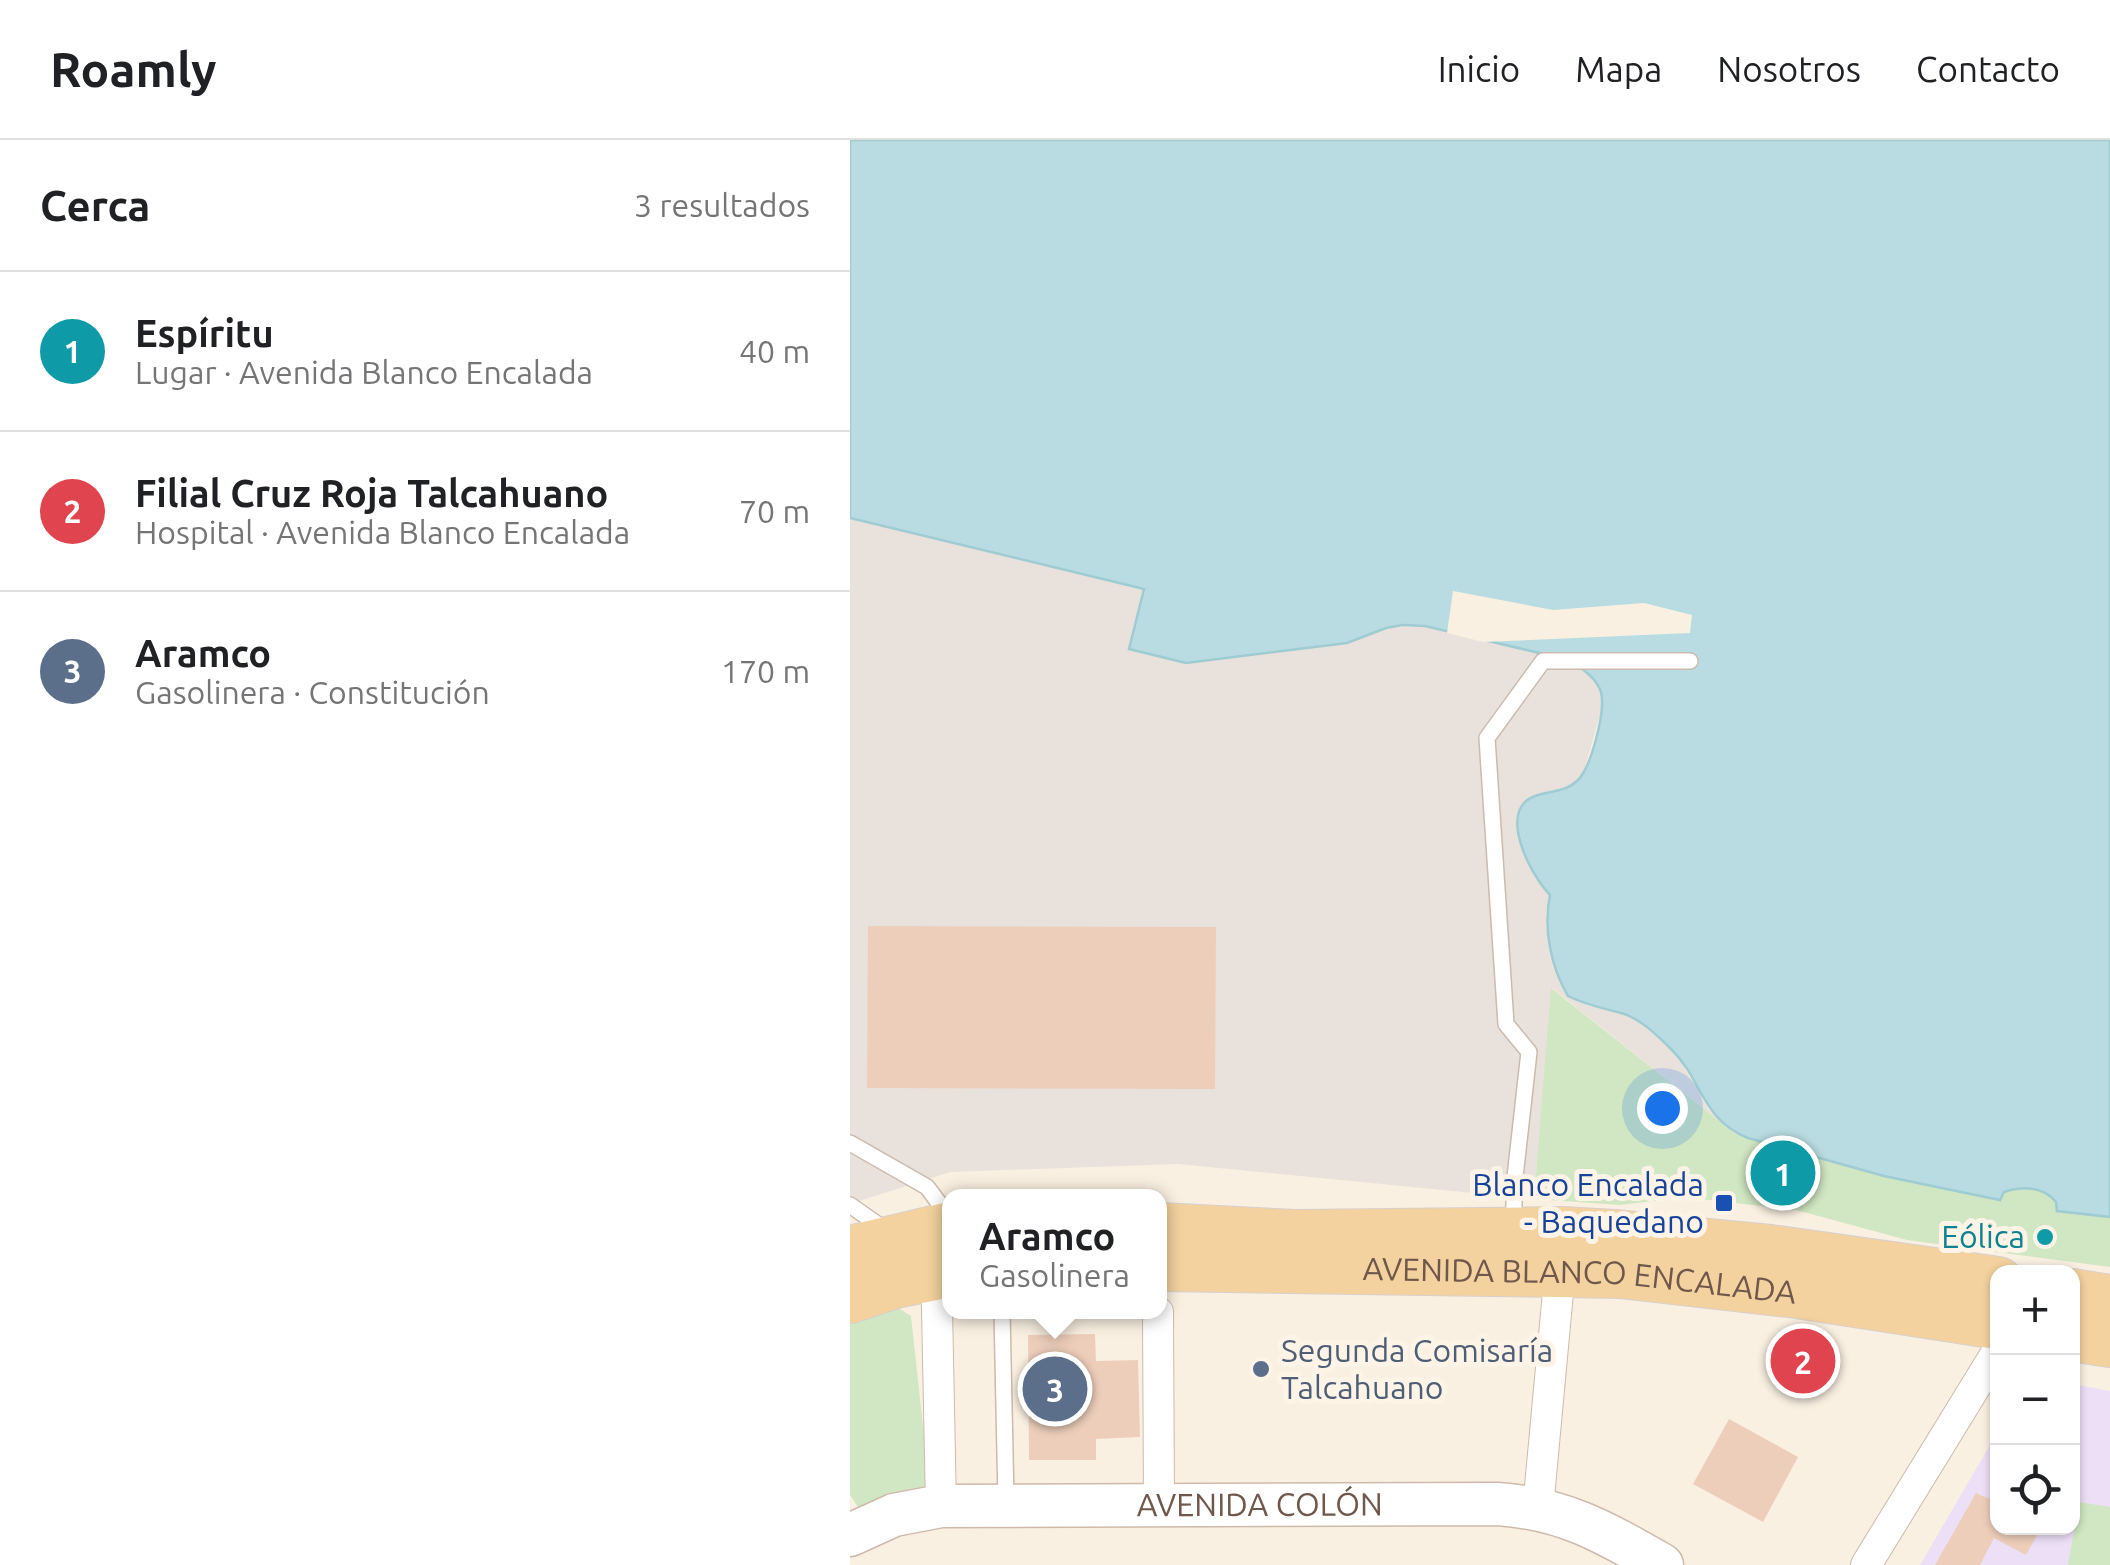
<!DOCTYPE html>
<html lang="es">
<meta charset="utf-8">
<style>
:root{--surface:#fff;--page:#f6f6f6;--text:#202124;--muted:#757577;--line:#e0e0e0;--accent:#db6c50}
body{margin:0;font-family:Ubuntu,sans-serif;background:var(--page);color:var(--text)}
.controls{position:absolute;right:30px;bottom:30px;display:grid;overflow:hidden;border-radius:20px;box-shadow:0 2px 8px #0004}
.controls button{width:90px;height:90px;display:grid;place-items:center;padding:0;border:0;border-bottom:2px solid var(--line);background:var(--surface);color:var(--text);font:50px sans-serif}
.you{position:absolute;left:812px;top:968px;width:35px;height:35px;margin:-25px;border:8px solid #fff;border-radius:50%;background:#1a73e8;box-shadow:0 0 0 15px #1a73e833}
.badge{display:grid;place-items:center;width:65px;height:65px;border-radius:50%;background:var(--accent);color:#fff;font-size:32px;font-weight:700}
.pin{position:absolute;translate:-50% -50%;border:5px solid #fff;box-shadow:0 2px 10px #0006}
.popup{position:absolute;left:92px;top:1049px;width:225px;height:130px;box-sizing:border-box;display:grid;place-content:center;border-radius:20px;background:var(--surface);filter:drop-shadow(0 2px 8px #0005);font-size:32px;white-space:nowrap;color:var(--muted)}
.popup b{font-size:38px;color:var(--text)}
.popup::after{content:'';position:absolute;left:50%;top:100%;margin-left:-20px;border:20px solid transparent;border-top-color:var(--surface)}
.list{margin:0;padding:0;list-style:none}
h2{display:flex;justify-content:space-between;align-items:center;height:130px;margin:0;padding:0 40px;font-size:42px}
h2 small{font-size:32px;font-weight:400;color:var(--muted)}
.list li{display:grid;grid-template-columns:65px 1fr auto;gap:30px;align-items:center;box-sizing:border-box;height:160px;padding:0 40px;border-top:2px solid var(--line)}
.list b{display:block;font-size:38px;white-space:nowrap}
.list p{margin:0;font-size:32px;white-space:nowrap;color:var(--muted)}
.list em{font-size:32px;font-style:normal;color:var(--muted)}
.icon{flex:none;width:55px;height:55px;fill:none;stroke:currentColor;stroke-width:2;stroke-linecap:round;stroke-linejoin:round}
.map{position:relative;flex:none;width:1260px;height:1425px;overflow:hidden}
header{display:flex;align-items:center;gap:60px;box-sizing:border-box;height:140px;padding:0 50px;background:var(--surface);border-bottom:2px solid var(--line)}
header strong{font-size:48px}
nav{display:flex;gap:55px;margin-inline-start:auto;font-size:35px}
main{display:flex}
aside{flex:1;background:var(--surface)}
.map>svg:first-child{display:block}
.industrial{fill:#e9e2dc}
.education{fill:#eddff6}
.green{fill:#d1e6c2}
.water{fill:#b8dce1;stroke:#9fcbd2;stroke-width:2.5}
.pier{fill:#faf0e2}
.building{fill:#edcebb}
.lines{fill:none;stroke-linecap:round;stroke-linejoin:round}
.lane-casing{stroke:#ccbaac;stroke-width:18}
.street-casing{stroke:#ccbaac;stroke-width:32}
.secondary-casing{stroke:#cfb9aa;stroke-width:45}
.primary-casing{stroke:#d7d0cd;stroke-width:52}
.lane{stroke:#fff;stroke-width:15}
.street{stroke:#fff;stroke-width:30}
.secondary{stroke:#fff;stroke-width:42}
.primary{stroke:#f4d29f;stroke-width:50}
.transit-dot{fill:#1a4fb4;stroke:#fdf4e7;stroke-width:4}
.culture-dot{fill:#0f9aa8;stroke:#fdf4e7;stroke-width:4}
.service-dot{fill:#5c6f8a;stroke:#fdf4e7;stroke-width:4}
.labels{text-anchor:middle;stroke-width:10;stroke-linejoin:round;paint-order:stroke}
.transit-label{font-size:32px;fill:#164399;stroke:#fdf4e7;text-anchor:end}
.culture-label{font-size:32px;fill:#0d838f;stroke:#fdf4e7;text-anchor:end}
.street-label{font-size:32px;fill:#6f574b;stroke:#fdf4e7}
.service-label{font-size:32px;fill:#4e5e75;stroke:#fdf4e7;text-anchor:start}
</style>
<header>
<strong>Roamly</strong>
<nav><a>Inicio</a><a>Mapa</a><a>Nosotros</a><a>Contacto</a></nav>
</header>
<main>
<aside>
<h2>Cerca<small>3 resultados</small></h2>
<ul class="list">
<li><span class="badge" style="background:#0f9aa8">1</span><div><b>Espíritu</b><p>Lugar · Avenida Blanco Encalada</p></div><em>40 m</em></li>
<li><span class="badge" style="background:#e0444e">2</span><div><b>Filial Cruz Roja Talcahuano</b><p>Hospital · Avenida Blanco Encalada</p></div><em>70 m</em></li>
<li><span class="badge" style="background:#5c6f8a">3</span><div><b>Aramco</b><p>Gasolinera · Constitución</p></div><em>170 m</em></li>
</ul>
</aside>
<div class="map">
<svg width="1260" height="1425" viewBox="0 0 1260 1425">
<rect width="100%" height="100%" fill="#faf0e2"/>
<path class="industrial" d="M0,378L294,450L459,506L497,503L536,488L575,486L719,520L738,533L751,551V571L734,631L727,642L709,652L683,656L685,730L691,746L700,755L696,773L701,818L737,865L773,873L792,883L826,913L859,970L883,992L702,848L684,1059L328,1024L100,1032L0,1064Z"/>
<path class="education" d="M1223,1244L1260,1251V1425H1070L1147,1293L1148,1388H1222Z"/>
<path class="green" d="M701,848L883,992L1034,1036L1149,1060L1154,1052C1173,1046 1193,1046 1206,1062L1208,1071L1260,1077V1127L1057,1100L946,1070L833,1057L770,1065L684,1059Z
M42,1164L61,1176L80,1350L9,1369L0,1355V1176Z
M1229,1362L1260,1367V1425H1218Z"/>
<path class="water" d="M0,0H1260V1077L1207,1071L1206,1062C1193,1046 1172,1046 1154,1052L1150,1060L1034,1036L898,998C851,979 853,941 822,910C808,896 790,878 771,873C752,868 736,865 718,856C701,827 693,789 700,755C681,736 646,670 685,656C700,650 715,653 728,640C741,627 756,571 751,552C746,537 731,528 719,520L575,486L553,485L536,488L497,503L336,523L279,509L294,449L0,378Z"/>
<path class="pier" d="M603,451L703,470L794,463L842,475L840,493L633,502L597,493Z"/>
<path class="building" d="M18,786L366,787L365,949L17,948Z
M245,1194L246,1221L288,1220L290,1297L246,1299V1320H179L178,1195Z
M934,1195L979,1201L972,1246L927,1240Z
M879,1279L948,1317L913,1382L843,1344Z
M1148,1342V1388H1191L1176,1415L1144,1398L1130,1425H1085L1126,1353L1139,1359Z"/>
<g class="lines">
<g class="lane-casing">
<path id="lane" d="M0,1003L77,1047L89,1063L87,1080
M0,1065L37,1091
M663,1088L665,1037L679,912L656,884L637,598L693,521H840
M152,1172L156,1361"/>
</g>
<g class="street-casing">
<path id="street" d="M86,1119L91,1366
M308,1172L309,1365
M688,1368L711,1120
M1016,1425L1148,1210"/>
</g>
<g class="secondary-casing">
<g id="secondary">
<path id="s1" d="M0,1395L44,1375L91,1366L647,1364C714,1368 756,1393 812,1425"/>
</g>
</g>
<g class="primary-casing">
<g id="primary">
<path d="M310,1088L446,1095L712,1092L764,1095L920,1110L1148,1142"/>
<path d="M0,1111L100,1087"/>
<path id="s2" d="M310,1126L770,1133L947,1153L1148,1184"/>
<path d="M1222,1154L1260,1160"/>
<path d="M0,1158L45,1143L100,1132"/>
<path d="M1222,1196L1260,1202"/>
</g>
</g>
<use href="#lane" class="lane"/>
<use href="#street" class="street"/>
<use href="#secondary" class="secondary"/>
<use href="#primary" class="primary"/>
</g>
<rect class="transit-dot" x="864" y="1053" width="20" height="20" rx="5"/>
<circle class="culture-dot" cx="1195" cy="1097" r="10"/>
<circle class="service-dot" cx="411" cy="1229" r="10"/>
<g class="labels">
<g class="transit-label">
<text x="854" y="1056">Blanco Encalada<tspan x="854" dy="37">- Baquedano</tspan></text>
</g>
<g class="culture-label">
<text x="1175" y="1108">Eólica</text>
</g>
<g class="street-label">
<text dy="11" stroke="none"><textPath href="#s2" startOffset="420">AVENIDA BLANCO ENCALADA</textPath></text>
<text dy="11" stroke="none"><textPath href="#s1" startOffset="415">AVENIDA COLÓN</textPath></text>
</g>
<g class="service-label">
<text x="431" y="1222">Segunda Comisaría<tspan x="431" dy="37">Talcahuano</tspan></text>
</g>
</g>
</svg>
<div class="controls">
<button>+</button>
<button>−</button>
<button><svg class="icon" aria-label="locate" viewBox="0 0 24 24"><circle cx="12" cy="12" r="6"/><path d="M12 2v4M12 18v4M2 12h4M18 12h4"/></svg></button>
</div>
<div class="you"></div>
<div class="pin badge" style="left:933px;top:1033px;background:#0f9aa8">1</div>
<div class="pin badge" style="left:953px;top:1221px;background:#e0444e">2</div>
<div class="pin badge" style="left:205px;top:1249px;background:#5c6f8a">3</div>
<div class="popup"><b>Aramco</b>Gasolinera</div>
</div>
</main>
